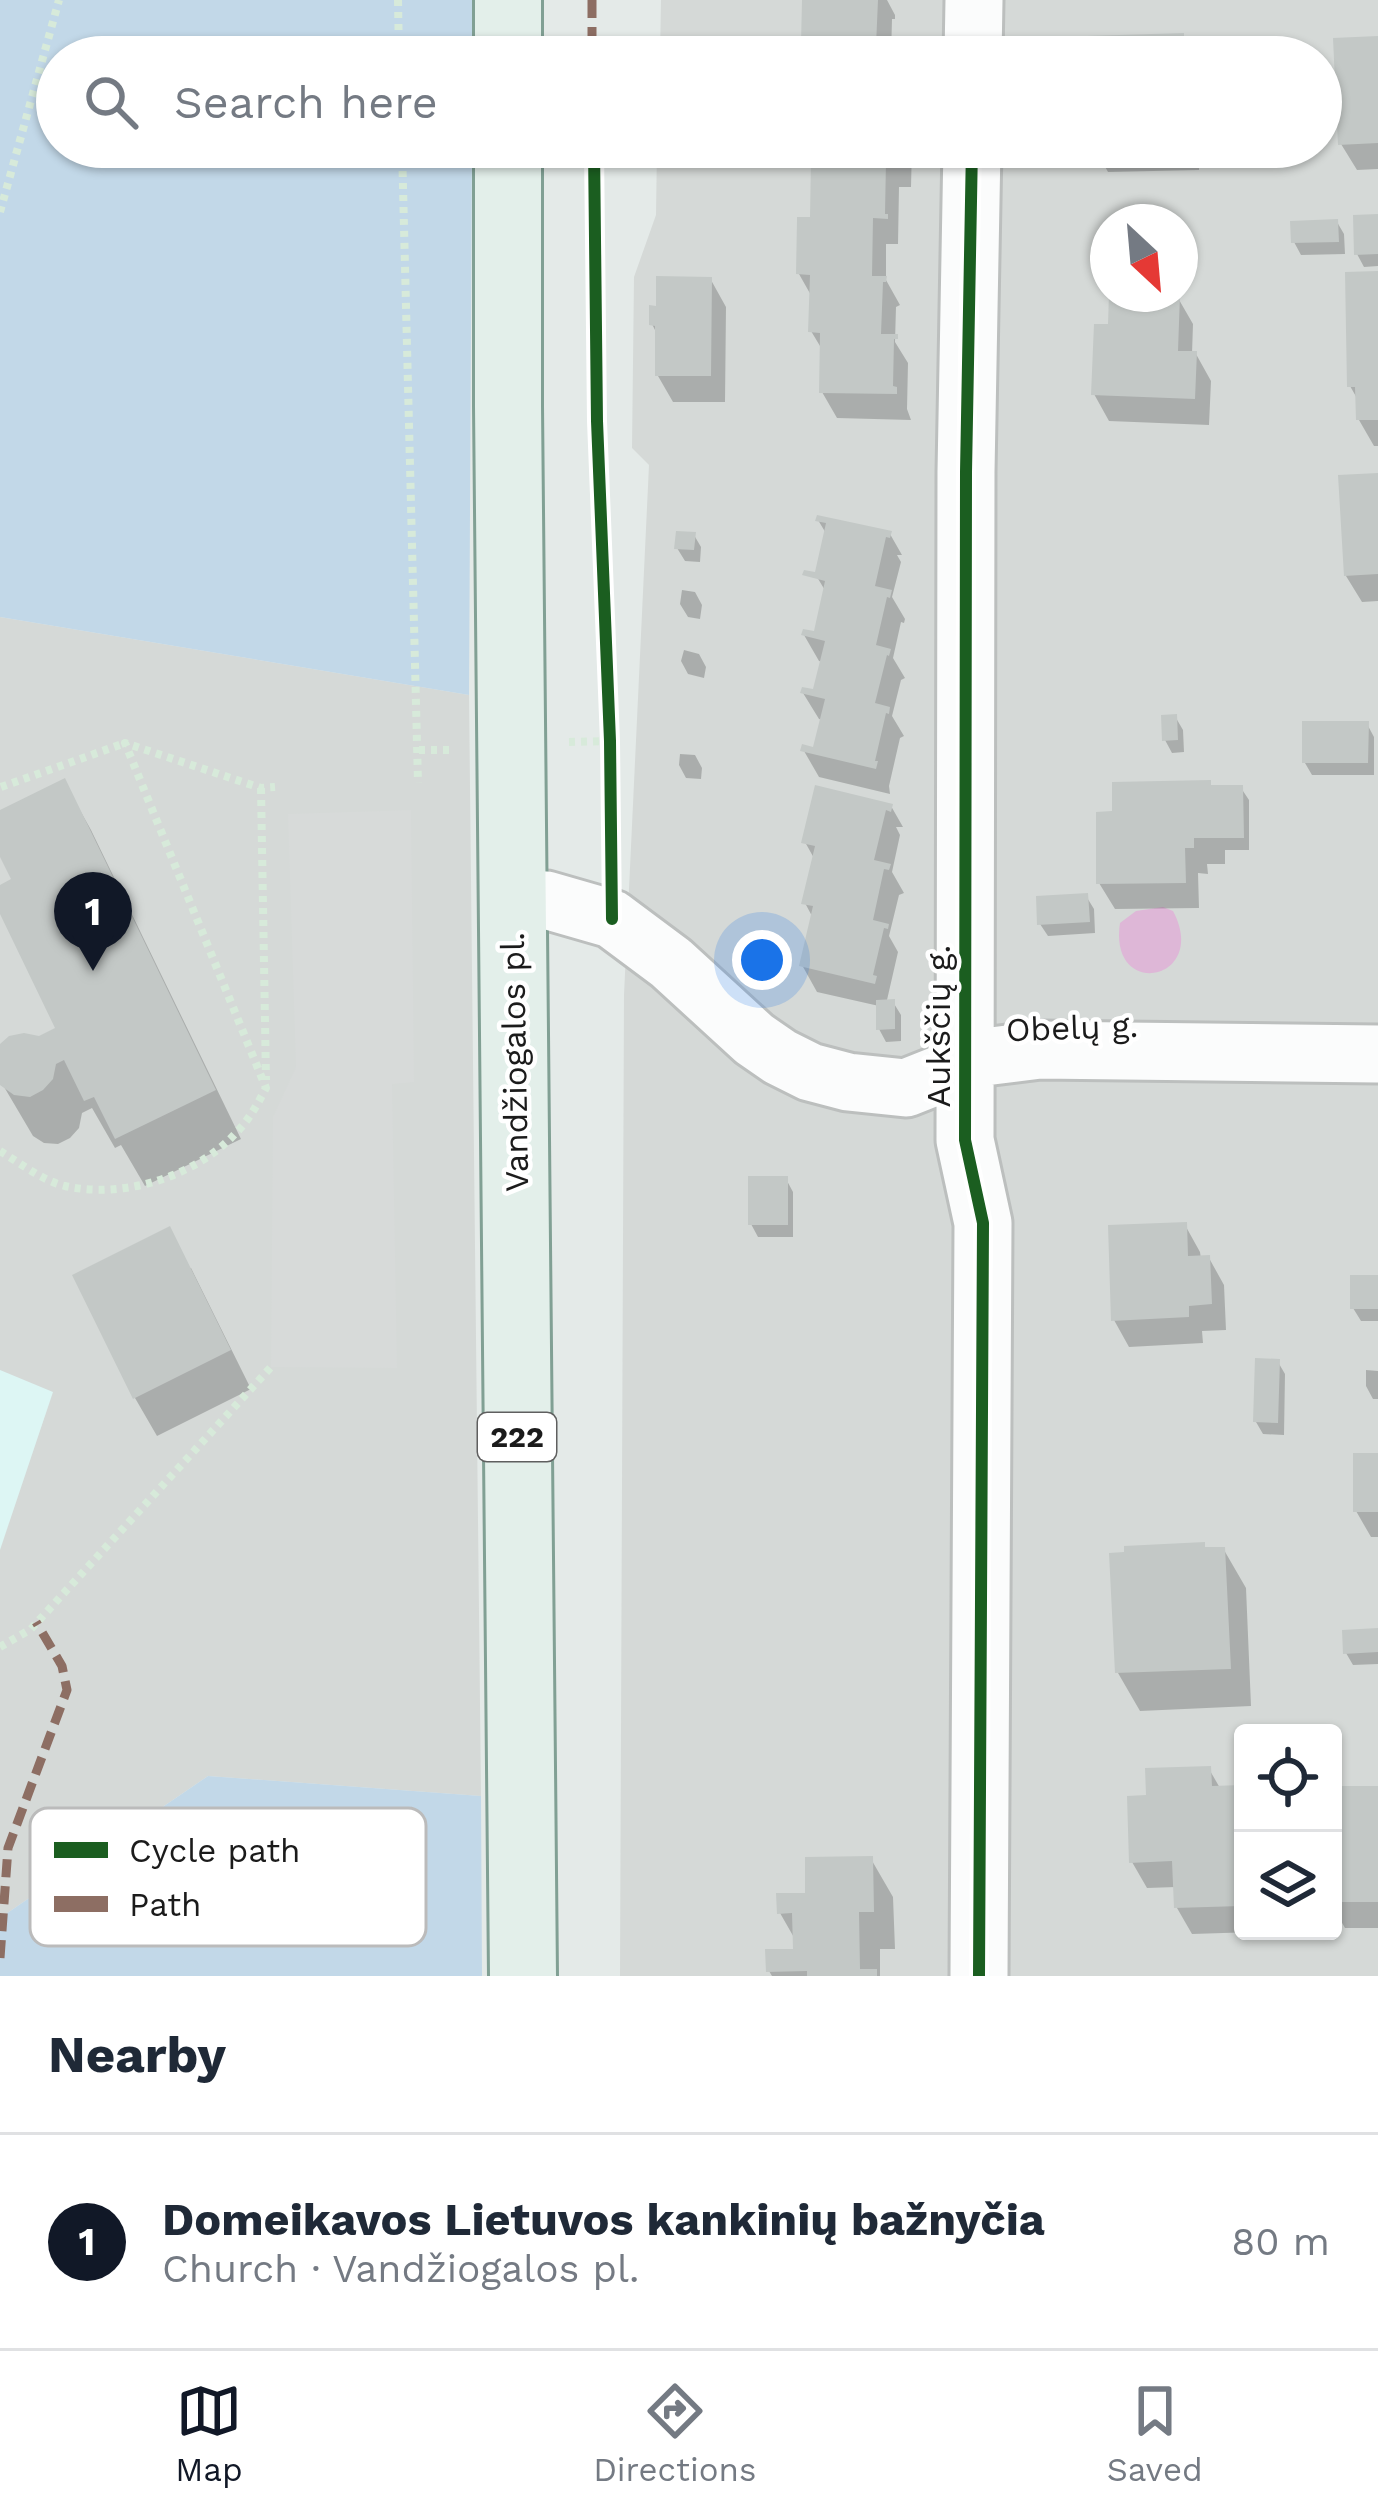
<!DOCTYPE html>
<meta charset="utf-8">
<style>
:root{--surface:#fff;--page:#f6f6f7;--text:#1f2937;--muted:#747a83;--line:#e0e1e3;--accent:#111827}
body{margin:0;font-family:"Work Sans",sans-serif;background:var(--page);color:var(--text)}
.controls{position:absolute;right:36px;bottom:36px;display:grid;overflow:hidden;border-radius:12px;box-shadow:0 3px 9px #0004}
.controls button{width:108px;height:108px;display:grid;place-items:center;padding:0;border:0;border-bottom:3px solid var(--line);background:var(--surface);color:var(--text);font:60px sans-serif}
.compass{position:absolute;left:1090px;top:204px;width:108px;height:108px;border-radius:50%;background:var(--surface);box-shadow:0 3px 9px #0004;rotate:154deg}
.you{position:absolute;left:762px;top:960px;width:42px;height:42px;margin:-30px;border:9px solid #fff;border-radius:50%;background:#1a73e8;box-shadow:0 0 0 18px #1a73e833}
.badge{display:grid;place-items:center;width:78px;height:78px;border-radius:50%;background:var(--accent);color:#fff;font-size:39px;font-weight:700}
.pin{position:absolute;translate:-50% -99px;filter:drop-shadow(0 3px 6px #0008)}
.pin::after{content:'';position:absolute;top:63px;width:42px;height:36px;background:inherit;clip-path:polygon(0 0,100% 0,50% 100%)}
.list{margin:0;padding:0;list-style:none}
h2{display:flex;justify-content:space-between;align-items:center;height:156px;margin:0;padding:0 48px;font-size:51px}
h2 small{font-size:39px;font-weight:400;color:var(--muted)}
.list li{display:grid;grid-template-columns:78px 1fr auto;gap:36px;align-items:center;box-sizing:border-box;height:216px;padding:0 48px;border-top:3px solid var(--line)}
.list b{display:block;font-size:45px;white-space:nowrap}
.list p{margin:0;font-size:39px;white-space:nowrap;color:var(--muted)}
.list em{font-size:39px;font-style:normal;color:var(--muted)}
.icon{flex:none;width:66px;height:66px;fill:none;stroke:currentColor;stroke-width:2;stroke-linecap:round;stroke-linejoin:round}
.map{position:relative;flex:none;width:1378px;height:1976px;overflow:hidden}
.search{position:absolute;background:var(--surface);box-shadow:0 3px 9px #0004;left:36px;right:36px;top:36px;height:132px;display:flex;align-items:center;gap:30px;box-sizing:border-box;padding:0 42px;border-radius:66px;color:var(--muted);font-size:45px}
.sheet{height:372px;background:var(--surface)}
nav{display:flex;justify-content:space-around;align-items:center;box-sizing:border-box;height:168px;border-top:3px solid var(--line);background:var(--surface);font-size:33px;color:var(--muted)}
nav a{display:grid;justify-items:center;gap:6px}
nav .on{color:var(--accent)}
.map>svg:first-child{display:block}
.residential{fill:#d5d9d7;fill-rule:evenodd}
.education{fill:#ddf6f4}
.grass{fill:#c2d8e8}
.parking{fill:#d7dad9}
.water{fill:#deb7d7}
.shadow{fill:#0003}
.building{fill:#c3c8c6}
.lines{fill:none;stroke-linecap:round;stroke-linejoin:round}
.minor-casing{stroke:#bcbfbe;stroke-width:63}
.major-casing{stroke:#81a094;stroke-width:72}
.path{stroke:#d7eada;stroke-width:8;stroke-dasharray:6 6;stroke-linecap:butt}
.minor{stroke:#fbfcfc;stroke-width:57}
.major{stroke:#e3efea;stroke-width:66}
.quiet{stroke:#8d6e63;stroke-width:9;stroke-dasharray:18 9;stroke-linecap:butt}
.cycleway-casing{stroke:#fff;stroke-width:20}
.cycleway{stroke:#1b5e20;stroke-width:12}
.labels{text-anchor:middle;stroke-width:9;stroke-linejoin:round;paint-order:stroke}
.shield{fill:#fff;stroke:#5f5f5f;stroke-width:3}
.shield-label{font-size:30px;font-weight:bold;fill:#1b1b1b}
.street-label{font-size:33px;fill:#1b1b1b;stroke:#fff}
.key{fill:#fff;stroke:#bbb;stroke-width:3}
.key-label{font-size:33px;fill:#1b1b1b}
</style>
<div class="map">
<svg width="1378" height="1976" viewBox="0 0 1378 1976">
<rect width="100%" height="100%" fill="#e4eae8"/>
<path class="residential" d="M661,0H1378V1976H620L624,995L649,465L632,448L634,277L656,215L657,147H1321V57H660ZM1108,222H1180V294H1108ZM1243,1733H1333V1931H1243Z
M0,617L469,695L481,1796L208,1776L0,1918Z"/>
<path class="education" d="M0,1370L53,1392L0,1550Z"/>
<path class="grass" d="M0,0H473V57H57V147H472L469,695L0,617Z
M208,1776L481,1796L482,1976H0V1918Z"/>
<path class="parking" d="M411,810L414,1082L392,1084L397,1368L271,1367L273,1117L296,1067L288,814Z"/>
<path class="water" d="M1163,907L1173,911C1210,981 1108,1001 1120,923L1136,911Z"/>
<path class="shadow" d="M805,0H887L895,15V19H892L891,57H812L804,44Z
M1182,36L1194,57H1091Z
M1378,39V169L1357,170L1341,144Z
M828,147H912L911,187H899L898,244H886V280L900,305L896,307L895,342L908,363L907,409L911,420L837,418L822,392L823,351L811,331L812,297L799,274L828,164Z
M1094,147H1199V170L1108,172Z
M1378,217V266L1364,267L1357,254Z
M1337,222L1344,234L1345,254L1301,255L1294,242Z
M1378,275V446H1374L1359,420L1358,400L1350,386Z
M711,280L726,307L725,402H673L658,376V336L652,324L659,309Z
M1178,298L1193,324L1192,354H1196L1211,381L1209,425L1109,421L1094,394L1111,327Z
M1378,476V601L1362,602L1346,576Z
M818,520L890,534L902,555H897L901,562L892,597L905,619L904,623L901,622L893,658L905,678L901,680L892,716L904,736L900,738L889,786L890,794L819,777L804,751L816,750L823,720L819,719L803,693L816,692L823,662L819,661L804,635L816,634L826,592L817,577L827,535Z
M694,535L701,547L700,562L685,561L677,548Z
M682,590L695,592L702,605L700,619L688,617L680,604Z
M684,650L699,654L706,667L704,678L688,674L681,661Z
M1176,718L1183,730L1184,752L1172,753L1165,740Z
M1367,724L1374,737V775H1312L1305,763Z
M680,754L695,755L702,768L701,779L686,778L679,765Z
M64,782L91,830L241,1139L145,1186L121,1145L115,1148L92,1108L82,1113L79,1128L70,1138L58,1144L44,1143L33,1136L0,1080V1050L39,1039L59,1030L0,907V888L15,881L0,850V813Z
M1212,788H1241L1249,800V850H1225V864H1207L1208,874L1198,873L1199,908L1115,909L1099,883Z
M891,806L903,827H896L900,835L892,872L904,893L899,895L889,936L898,952L887,1000L893,1002L901,1015V1041L886,1042L879,1029V1006L817,992L802,965L813,918L805,903L815,860L805,842Z
M1086,896L1094,909L1095,933L1048,936L1040,924Z
M786,1179L793,1192V1237H758L751,1224Z
M1185,1225L1200,1252L1201,1259L1209,1258L1224,1285L1226,1330L1202,1331L1203,1343L1129,1347L1114,1320Z
M191,1268L251,1389L157,1436L135,1398L76,1276Z
M1378,1278V1321H1361L1353,1308Z
M1278,1362L1285,1374L1284,1435L1263,1434L1256,1422Z
M1366,1370L1378,1371V1399H1373L1366,1386Z
M1378,1456V1537H1371L1356,1511Z
M1206,1550H1224L1246,1588L1251,1706L1140,1711L1118,1673Z
M1378,1631V1664L1353,1665L1346,1653Z
M1209,1769L1220,1788H1243V1931L1255,1932L1192,1934L1177,1908L1176,1887L1147,1888L1132,1862L1149,1798Z
M1333,1789H1378V1928H1345L1333,1907Z
M871,1859L893,1897L895,1949H880V1976H772L769,1971L796,1952V1941L780,1913Z"/>
<path class="building" d="M802,0H878L876,46L892,47V52H888V57H813L814,45L801,44Z
M1184,33V57H1088L1087,36Z
M1378,36V143L1338,145L1333,38Z
M1226,38L1227,57H1201L1200,40Z
M825,147H898V157H903L902,162L886,161L885,214H888V219L873,218L872,276H887L886,282H883L881,334H898V339H894L893,386L897,387V394L819,393L820,333L808,332L810,275L796,274L797,220V217H810L811,160L825,161Z
M1378,214V254L1354,255L1353,215Z
M1338,219L1339,242L1291,243L1290,221Z
M1378,271V420H1356L1355,387H1347L1345,272Z
M656,276L712,277L711,376H655V326L649,325V305L656,306Z
M1109,294L1180,295L1178,351H1197L1195,399L1091,395L1094,324H1108Z
M1378,473V574L1344,576L1338,475Z
M817,515L892,531L890,538L886,537L875,586L892,590L890,598L887,597L876,645L891,649L889,656L887,655L875,703L890,707L889,714L886,713L875,761H878L876,769L800,751L802,744L813,747L825,699L800,693L802,687L813,689L825,641L801,635L803,629L814,631L825,581L802,575L804,570L815,572L826,523L815,521Z
M676,531L696,532L694,550L674,549Z
M1177,714L1178,740L1162,741L1161,715Z
M1302,721H1369L1368,763H1302Z
M65,778L216,1090L115,1139L94,1097L84,1101L64,1060L56,1064L53,1079L43,1090L30,1097L14,1095L0,1085V1044L9,1036L24,1033L39,1036L55,1028L0,914V885L11,879L0,857V810Z
M1211,780V785H1243L1244,838H1194V848H1185L1186,883L1096,884V812L1112,811V782Z
M815,785L893,804L891,812L886,810L874,860L891,864L889,870L884,869L873,920L889,924L888,929L884,928L873,975L877,976L875,984L799,966L813,906L801,904L815,846L801,843Z
M1088,893L1090,922L1037,925L1036,896Z
M895,999V1029L876,1030V1000Z
M748,1176H788V1225H748Z
M1187,1222L1188,1256L1210,1255L1212,1304L1189,1306V1317L1111,1321L1108,1225Z
M170,1226L231,1350L133,1399L72,1275Z
M1350,1275H1378V1309H1350Z
M1255,1358L1280,1359L1278,1423L1253,1422Z
M1353,1453H1378V1512H1353Z
M1205,1542V1547H1225L1231,1669L1115,1673L1109,1553L1124,1552V1546Z
M1378,1628V1652L1343,1654L1342,1630Z
M1211,1766L1212,1786L1243,1785V1843H1239L1241,1906L1174,1908L1172,1861L1129,1863L1127,1796L1146,1795L1145,1768Z
M1333,1786H1378V1902H1333Z
M873,1856L874,1912H859L860,1969H877V1976H807V1971L766,1972L765,1949H793L792,1913L777,1914L776,1893H805V1857Z"/>
<g class="lines">
<g class="minor-casing">
<path id="minor" d="M973,57L974,0
M972,147L966,472L965,1140L983,1223L979,1976
M512,899L546,900L612,919L671,963L754,1039L780,1057L810,1072L848,1082L906,1088L984,1057L1040,1050L1378,1054"/>
</g>
<g class="major-casing">
<path id="major" d="M508,57V0
M508,147V406L523,1976"/>
</g>
<path class="path" d="M398,0L399,57
M402,147L418,783
M0,212L59,0
M569,742L610,741
M419,750H454
M1,787L125,743
M261,788L266,1080
M0,1151C20,1163 43,1181 65,1186C123,1199 194,1177 235,1134C249,1120 257,1105 266,1088L125,743L261,788L275,787
M0,1647L31,1629L271,1367"/>
<use href="#minor" class="minor"/>
<use href="#major" class="major"/>
<path class="quiet" d="M592,0V57
M0,1958L8,1848L67,1690L62,1666L36,1622"/>
<g class="cycleway-casing">
<path id="cycleway" d="M594,147L597,421L610,741L612,919
M972,147L966,472L965,1140L983,1223L979,1976"/>
</g>
<use href="#cycleway" class="cycleway"/>
</g>
<g class="labels">
<rect class="shield" x="478" y="1413" width="78" height="48" rx="9"/>
<g class="shield-label">
<text x="517" y="1447">222</text>
</g>
<g class="street-label">
<text transform="translate(938 1026) rotate(-90)" y="12">Aukščių g.</text>
<text transform="translate(1072 1027) rotate(-2)" y="12">Obelų g.</text>
<text transform="translate(514 1062) rotate(-91)" y="12">Vandžiogalos pl.</text>
</g>
</g>
<rect x="30" y="1808" width="396" height="138" rx="18" class="key"/>
<rect x="54" y="1842" width="54" height="16" fill="#1b5e20"/>
<rect x="54" y="1896" width="54" height="16" fill="#8d6e63"/>
<g class="key-label">
<text x="129" y="1862">Cycle path</text>
<text x="129" y="1916">Path</text>
</g>
</svg>
<div class="controls">
<button><svg class="icon" aria-label="locate" viewBox="0 0 24 24"><circle cx="12" cy="12" r="6"/><path d="M12 2v4M12 18v4M2 12h4M18 12h4"/></svg></button>
<button><svg class="icon" aria-label="layers" viewBox="0 0 24 24"><path d="M12 4l9 5-9 5-9-5zM3 14l9 5 9-5"/></svg></button>
</div>
<svg class="compass" viewBox="-18 -18 36 36"><path d="M0-13l5 13h-10z" fill="#e53935"/><path d="M0 13l5-13h-10z" fill="#747a83"/></svg>
<div class="you"></div>
<div class="pin badge" style="left:93px;top:971px">1</div>
<div class="search"><svg class="icon" aria-label="search" viewBox="0 0 24 24"><circle cx="10" cy="10" r="6"/><path d="M15 15l6 6"/></svg>Search here</div>
</div>
<section class="sheet">
<h2>Nearby<small></small></h2>
<ul class="list">
<li><span class="badge">1</span><div><b>Domeikavos Lietuvos kankinių bažnyčia</b><p>Church · Vandžiogalos pl.</p></div><em>80 m</em></li>
</ul>
</section>
<nav>
<a class="on"><svg class="icon" aria-label="map" viewBox="0 0 24 24"><path d="M3 6l6-2 6 2 6-2v14l-6 2-6-2-6 2zM9 4v14M15 6v14"/></svg>Map</a>
<a><svg class="icon" aria-label="directions" viewBox="0 0 24 24"><path d="M12 3l9 9-9 9-9-9zM9 14v-3h6M13 9l2 2-2 2"/></svg>Directions</a>
<a><svg class="icon" aria-label="saved" viewBox="0 0 24 24"><path d="M7 4h10v16l-5-4-5 4z"/></svg>Saved</a>
</nav>
